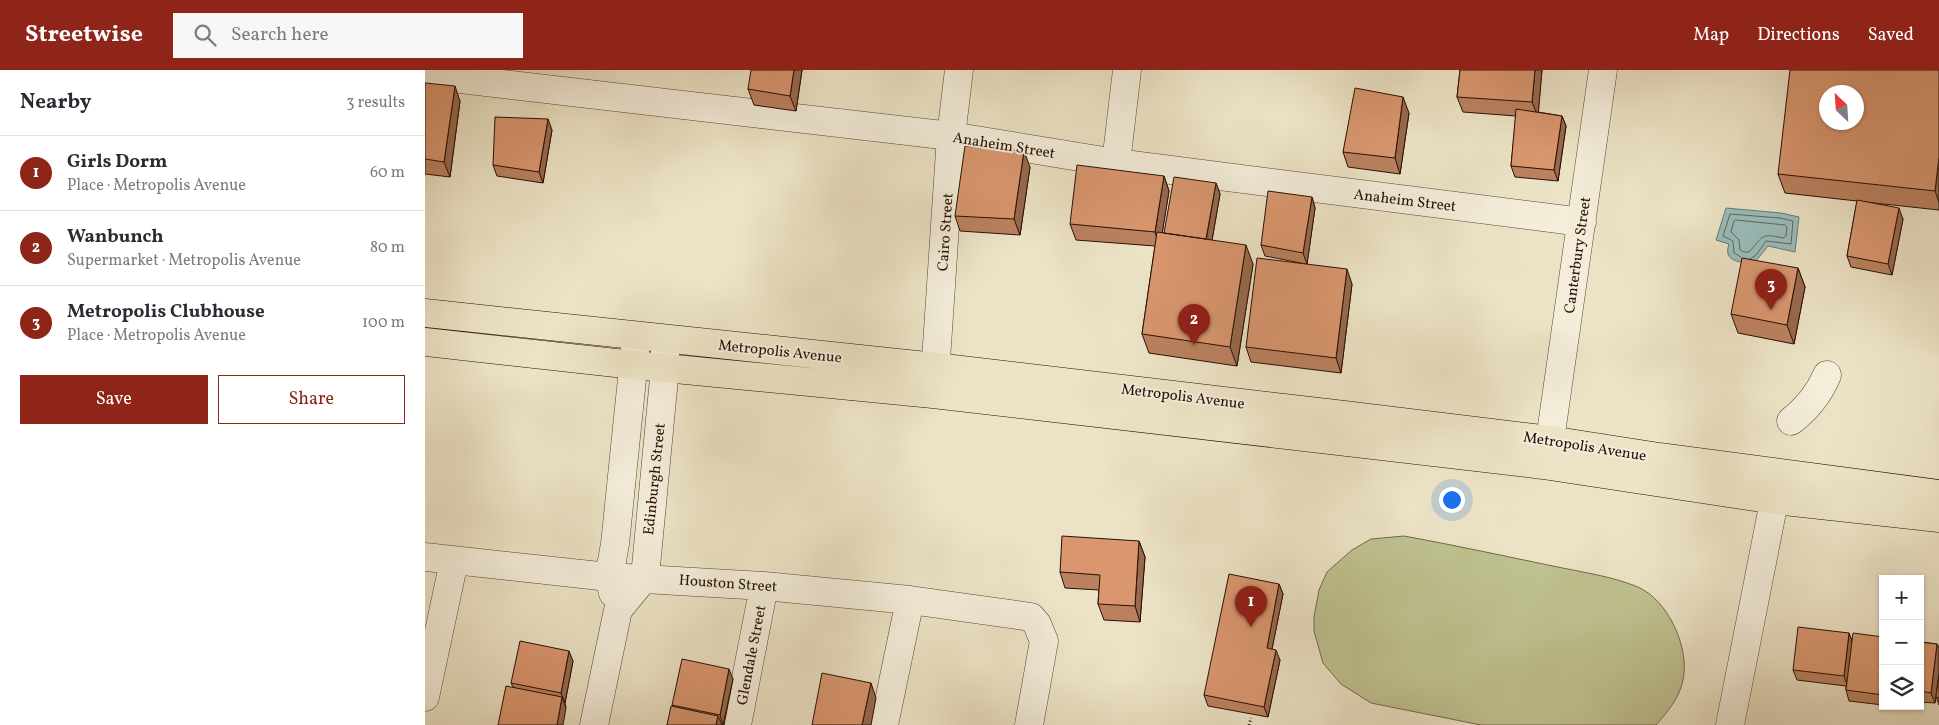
<!DOCTYPE html>
<meta charset="utf-8">
<style>
:root{--surface:#fff;--page:#f7f7f7;--text:#2b2b33;--muted:#7c7c81;--line:#e1e1e2;--accent:#8f2418}
body{margin:0;font-family:Vollkorn,serif;background:var(--page);color:var(--text)}
.controls{position:absolute;right:15px;bottom:15px;display:grid;overflow:hidden;border-radius:0px;box-shadow:0 1px 4px #0004}
.controls button{width:45px;height:45px;display:grid;place-items:center;padding:0;border:0;border-bottom:1px solid var(--line);background:var(--surface);color:var(--text);font:25px sans-serif}
.compass{position:absolute;left:1394px;top:15px;width:45px;height:45px;border-radius:50%;background:var(--surface);box-shadow:0 1px 4px #0004;rotate:335deg}
.you{position:absolute;left:1026px;top:429px;width:18px;height:18px;margin:-12px;border:4px solid #fff;border-radius:50%;background:#1a73e8;box-shadow:0 0 0 8px #1a73e833}
.badge{display:grid;place-items:center;width:32px;height:32px;border-radius:50%;background:var(--accent);color:#fff;font-size:16px;font-weight:700}
.pin{position:absolute;translate:-50% -41px;filter:drop-shadow(0 1px 2px #0008)}
.pin::after{content:'';position:absolute;top:26px;width:18px;height:15px;background:inherit;clip-path:polygon(0 0,100% 0,50% 100%)}
.list{margin:0;padding:0;list-style:none}
h2{display:flex;justify-content:space-between;align-items:center;height:65px;margin:0;padding:0 20px;font-size:21px}
h2 small{font-size:16px;font-weight:400;color:var(--muted)}
.list li{display:grid;grid-template-columns:32px 1fr auto;gap:15px;align-items:center;box-sizing:border-box;height:75px;padding:0 20px;border-top:1px solid var(--line)}
.list b{display:block;font-size:19px;white-space:nowrap}
.list p{margin:0;font-size:16px;white-space:nowrap;color:var(--muted)}
.list em{font-size:16px;font-style:normal;color:var(--muted)}
.actions{display:flex;gap:10px;padding:15px 20px}
.actions a{flex:1;padding:11px 0;border:1px solid var(--accent);border-radius:0px;text-align:center;font-size:18px;color:var(--accent)}
.actions .main{background:var(--accent);color:#fff}
.icon{flex:none;width:28px;height:28px;fill:none;stroke:currentColor;stroke-width:2;stroke-linecap:round;stroke-linejoin:round}
.map{position:relative;flex:none;width:1514px;height:655px;overflow:hidden}
header{display:flex;align-items:center;gap:30px;box-sizing:border-box;height:70px;padding:0 25px;background:var(--accent);color:#fff}
header strong{font-size:24px}
nav{display:flex;gap:28px;margin-inline-start:auto;font-size:18px}
.search{width:350px;height:45px;background:var(--page);display:flex;align-items:center;gap:12px;box-sizing:border-box;padding:0 18px;border-radius:0px;color:var(--muted);font-size:19px}
main{display:flex}
aside{flex:1;background:var(--surface)}
.map>svg:first-child{display:block}
.grass{fill:#bfc190;stroke:#73684a}
.water{fill:#9abdbc;stroke:#6c7773}
.lines{fill:none;stroke-linecap:round;stroke-linejoin:round}
.shore{stroke:#606660;stroke-width:1}
.minor-casing{stroke:#584435;stroke-width:29}
.major-casing{stroke:#270f05;stroke-width:29}
.path{stroke:#270f05;stroke-width:3;stroke-dasharray:1 2.5;stroke-linecap:butt}
.minor{stroke:#f3edda;stroke-width:28}
.major{stroke:#ece3c6;stroke-width:28}
.wall{fill:#bb815f;stroke:#270f05}
.shaded-wall{fill:#98694e;stroke:#270f05}
.building{fill:#d9966f;stroke:#270f05;fill-rule:evenodd}
.labels{text-anchor:middle;stroke-width:4;stroke-linejoin:round;paint-order:stroke}
.street-label{font-size:15px;fill:#270f05;stroke:#f3edda}
</style>
<header>
<strong>Streetwise</strong>
<div class="search"><svg class="icon" aria-label="search" viewBox="0 0 24 24"><circle cx="10" cy="10" r="6"/><path d="M15 15l6 6"/></svg>Search here</div>
<nav><a>Map</a><a>Directions</a><a>Saved</a></nav>
</header>
<main>
<aside>
<h2>Nearby<small>3 results</small></h2>
<ul class="list">
<li><span class="badge">1</span><div><b>Girls Dorm</b><p>Place · Metropolis Avenue</p></div><em>60 m</em></li>
<li><span class="badge">2</span><div><b>Wanbunch</b><p>Supermarket · Metropolis Avenue</p></div><em>80 m</em></li>
<li><span class="badge">3</span><div><b>Metropolis Clubhouse</b><p>Place · Metropolis Avenue</p></div><em>100 m</em></li>
</ul>
<div class="actions"><a class="main">Save</a><a>Share</a></div>
</aside>
<div class="map">
<svg width="1514" height="655" viewBox="0 0 1514 655">
<rect width="100%" height="100%" fill="#ece3c6"/>
<filter id="stains"><feTurbulence type="fractalNoise" baseFrequency=".004" numOctaves="4"/><feColorMatrix values="0 0 0 0 .2 0 0 0 0 .09 0 0 0 0 .02 0 0 0 .5 -.17"/></filter>
<radialGradient id="worn" r=".72"><stop offset=".6" stop-color="#630" stop-opacity="0"/><stop offset="1" stop-color="#630" stop-opacity=".3"/></radialGradient>
<path class="grass" d="M979,466C1029,475 1079,486 1128,496C1156,502 1186,506 1213,517C1243,530 1265,578 1258,610C1254,629 1243,641 1231,655H1056L946,633L916,614L898,593L889,561V547L894,520L902,502L927,480L946,469Z"/>
<path class="water" d="M1301,138L1356,143L1374,147L1370,182L1343,176L1330,192C1318,193 1297,193 1304,174L1291,170Z"/>
<g class="lines">
<path class="shore" d="M1311,150L1360,155L1362,157L1361,166L1358,168C1335,163 1339,166 1324,182H1319L1315,180L1314,170L1306,162L1309,151Z
M1316,187L1309,183L1308,171L1298,166L1305,144L1355,148L1368,151L1366,174L1341,171L1331,185L1325,189"/>
<g class="minor-casing">
<path id="minor" d="M0,5L526,66L691,93L1157,152
M691,93L702,0
M509,320L526,66L534,0
M1366,351C1383,338 1394,324 1402,305
M1118,394L1125,370L1178,0
M0,487L184,507L339,516L485,530L606,547L612,554L619,571L604,655
M188,523L184,507L190,474L211,270
M0,627L29,491
M169,655L193,540L220,507L240,298V273
M312,655L339,516
M459,655L485,530
M1305,655L1354,406"/>
</g>
<g class="major-casing">
<path id="major" d="M0,243L511,297L919,345L1125,370L1234,387L1514,424
M0,272L209,295L508,324L905,370L1118,395L1350,430L1514,448"/>
</g>
<path class="path" d="M824,655L826,648"/>
<use href="#minor" class="minor"/>
<use href="#major" class="major"/>
</g>
<path class="wall" d="M377,0L371,41L329,35L323,19Z
M1035,0H1117L1113,42L1137,46L1141,56L1133,111L1090,107L1086,96L1091,46L1038,42L1032,27Z
M1514,0V140L1440,132L1478,149L1467,205L1426,197L1422,186L1432,131L1360,123L1353,104Z
M0,13L35,31L25,107L0,104Z
M984,43L975,104L923,97L918,82Z
M127,60L118,113L72,106L68,95Z
M605,97L595,165L535,161L530,146Z
M739,106L744,121L737,163H739L791,113L795,124L787,170L828,194L812,296L724,283L717,264L730,176L651,170L645,154Z
M887,127L890,138L882,194L927,214L916,303L826,292L821,277L881,194L840,186L836,175Z
M1373,198L1380,217L1369,274L1313,263L1306,244Z
M714,471L720,487L715,552L679,550L673,534L674,520L640,518L635,502Z
M854,514L858,524L847,579L855,590L843,647L783,636L779,625Z
M1424,563L1427,571L1458,567V635L1424,631L1421,620V616L1372,610L1368,600Z
M1495,572L1512,574L1514,578V603L1510,633L1495,632Z
M148,591L140,633L141,638L88,617L86,613Z
M1514,605V635L1511,627Z
M308,609L299,655H242L248,637L247,635Z"/>
<path class="shaded-wall" d="M369,0H377L371,41L365,26Z
M1110,0H1117L1113,47L1107,32Z
M30,16L35,31L25,107L19,92Z
M978,27L984,43L975,104L970,88Z
M1137,46L1141,56L1133,111L1129,100Z
M123,49L127,60L118,113L114,102Z
M599,81L605,97L595,165L589,149Z
M1514,87V132L1510,121Z
M739,106L744,121L735,177L730,162Z
M791,113L795,124L785,182L781,171Z
M887,127L890,138L882,194L878,183Z
M1474,138L1478,149L1467,205L1463,194Z
M821,175L828,194L812,296L805,277Z
M1373,198L1380,217L1369,274L1362,255Z
M922,199L927,214L916,303L911,288Z
M714,471L720,487L715,552L710,536Z
M854,514L858,524L845,589L842,578Z
M1424,563L1428,574L1423,617L1419,606Z
M1512,574L1514,578V603L1510,633L1506,623Z
M851,580L855,590L843,647L839,637Z
M144,581L148,591L140,633L136,623Z
M304,599L308,609L298,655L295,645Z
M446,613L451,628L446,655H437Z
M137,627L141,638L138,655H132Z
M293,646L297,655H291Z"/>
<path class="building" d="M326,0H369L365,26L323,19Z
M1035,0H1110L1107,32L1032,27Z
M1365,0H1514V87L1510,121L1353,104ZM1402,22H1432V52H1402Z
M0,13L30,16L19,92L0,89Z
M930,18L978,27L970,88L918,82Z
M1091,39L1137,46L1129,100L1086,96Z
M70,47L123,49L114,102L68,95Z
M540,76L599,81L589,149L530,146Z
M652,95L739,106L730,162L645,154Z
M749,107L791,113L781,169L739,163Z
M843,121L887,127L878,183L836,175Z
M1432,130L1474,138L1463,194L1422,186Z
M732,162L821,175L805,277L717,264Z
M832,188L922,199L911,288L821,277Z
M1317,188L1373,198L1362,255L1306,244Z
M637,466L714,471L710,536L673,534L675,505L635,502Z
M804,504L854,514L842,578L851,580L839,637L779,625Z
M1373,557L1424,563L1419,606L1368,600Z
M1428,563L1458,567V625L1421,620Z
M95,571L144,581L136,623L86,613Z
M1495,572L1512,574L1506,623L1495,621Z
M257,589L304,599L295,645L247,635Z
M397,603L446,613L437,655H387Z
M1514,605V628L1511,627Z
M81,616L137,627L132,655H73Z
M246,636L293,646L291,655H242Z"/>
<g class="labels">
<g class="street-label">
<text transform="translate(579 75) rotate(9)" y="5">Anaheim Street</text>
<text transform="translate(980 130) rotate(7)" y="5">Anaheim Street</text>
<text transform="translate(520 162) rotate(-86)" y="5">Cairo Street</text>
<text transform="translate(1152 185) rotate(-82)" y="5">Canterbury Street</text>
<text transform="translate(355 281) rotate(6)" y="5">Metropolis Avenue</text>
<text transform="translate(758 326) rotate(7)" y="5">Metropolis Avenue</text>
<text transform="translate(1160 376) rotate(9)" y="5">Metropolis Avenue</text>
<text transform="translate(229 409) rotate(-84)" y="5">Edinburgh Street</text>
<text transform="translate(303 513) rotate(4)" y="5">Houston Street</text>
<text transform="translate(326 585) rotate(-79)" y="5">Glendale Street</text>
</g>
</g>
<rect width="100%" height="100%" filter="url(#stains)"/>
<rect width="100%" height="100%" fill="url(#worn)"/>
</svg>
<div class="controls">
<button>+</button>
<button>−</button>
<button><svg class="icon" aria-label="layers" viewBox="0 0 24 24"><path d="M12 4l9 5-9 5-9-5zM3 14l9 5 9-5"/></svg></button>
</div>
<svg class="compass" viewBox="-18 -18 36 36"><path d="M0-13l5 13h-10z" fill="#e53935"/><path d="M0 13l5-13h-10z" fill="#7c7c81"/></svg>
<div class="you"></div>
<div class="pin badge" style="left:826px;top:557px">1</div>
<div class="pin badge" style="left:769px;top:275px">2</div>
<div class="pin badge" style="left:1346px;top:240px">3</div>
</div>
</main>
